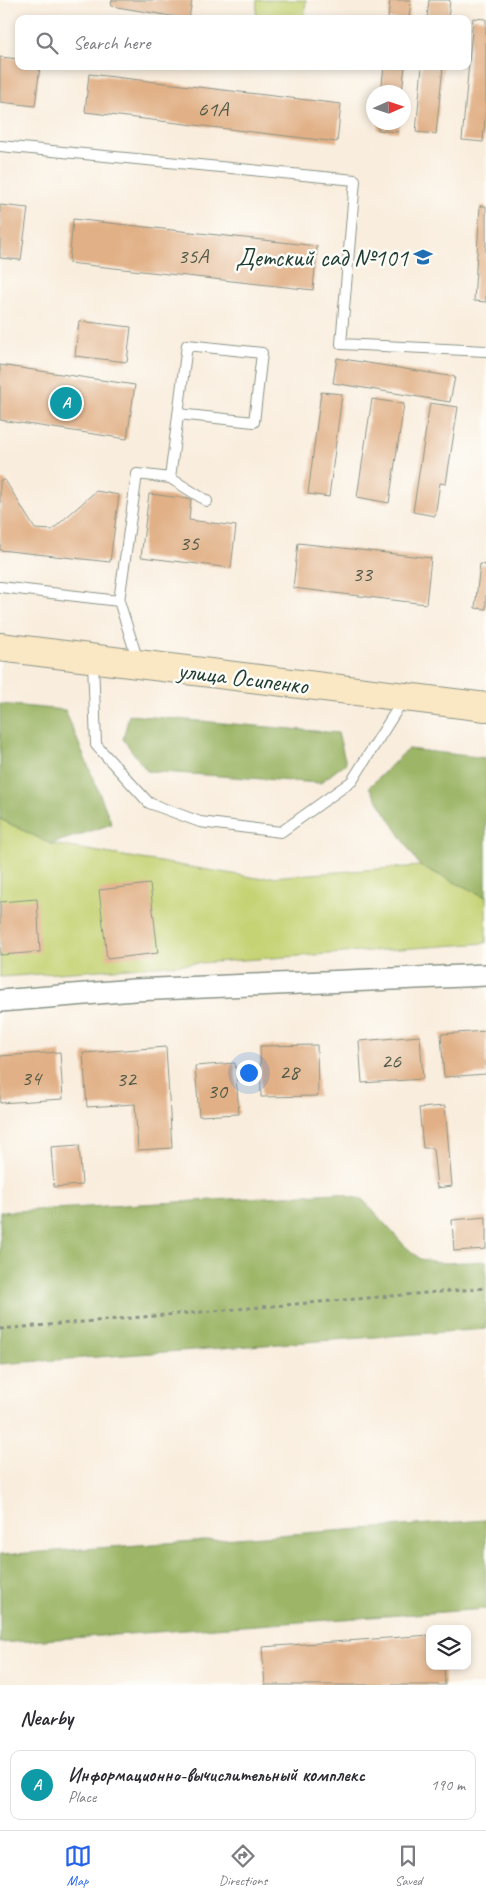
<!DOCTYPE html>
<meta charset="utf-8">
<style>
:root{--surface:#fff;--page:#f7f7f7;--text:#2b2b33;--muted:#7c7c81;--line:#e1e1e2;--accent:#2563eb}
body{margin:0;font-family:Caveat,sans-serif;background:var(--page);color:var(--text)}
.controls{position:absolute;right:15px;bottom:15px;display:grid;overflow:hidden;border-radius:10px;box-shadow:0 2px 8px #0003}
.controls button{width:45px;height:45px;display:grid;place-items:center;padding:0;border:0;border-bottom:1px solid var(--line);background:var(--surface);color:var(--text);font:25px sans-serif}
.compass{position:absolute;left:366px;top:85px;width:45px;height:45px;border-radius:50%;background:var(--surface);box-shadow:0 2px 8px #0003;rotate:87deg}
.you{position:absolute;left:248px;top:1072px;width:18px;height:18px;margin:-12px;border:4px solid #fff;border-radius:50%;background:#1a73e8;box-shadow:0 0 0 8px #1a73e833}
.badge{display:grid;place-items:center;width:32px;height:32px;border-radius:50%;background:var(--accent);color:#fff;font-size:16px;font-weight:700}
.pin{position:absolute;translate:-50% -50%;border:2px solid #fff;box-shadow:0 1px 5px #0006}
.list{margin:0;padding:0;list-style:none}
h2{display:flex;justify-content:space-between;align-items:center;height:65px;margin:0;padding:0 20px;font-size:21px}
h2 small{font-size:16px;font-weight:400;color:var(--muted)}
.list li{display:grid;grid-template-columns:32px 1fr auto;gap:15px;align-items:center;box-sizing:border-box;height:70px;margin:0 10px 10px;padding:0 10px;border:1px solid var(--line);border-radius:10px}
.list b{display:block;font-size:19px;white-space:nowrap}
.list p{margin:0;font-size:16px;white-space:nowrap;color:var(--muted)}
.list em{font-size:16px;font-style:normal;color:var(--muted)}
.icon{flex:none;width:28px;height:28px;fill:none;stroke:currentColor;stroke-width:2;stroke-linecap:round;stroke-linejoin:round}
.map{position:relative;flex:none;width:486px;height:1685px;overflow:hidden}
.search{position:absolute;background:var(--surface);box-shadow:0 2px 8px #0003;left:15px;right:15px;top:15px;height:55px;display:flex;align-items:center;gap:12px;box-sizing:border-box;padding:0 18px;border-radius:10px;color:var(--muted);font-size:19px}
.sheet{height:145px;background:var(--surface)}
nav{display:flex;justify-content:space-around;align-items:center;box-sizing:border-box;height:70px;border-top:1px solid var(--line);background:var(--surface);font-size:14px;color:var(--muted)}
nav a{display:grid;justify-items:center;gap:2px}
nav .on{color:var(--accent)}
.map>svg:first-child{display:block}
.green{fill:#c6d374;stroke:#728854}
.forest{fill:#9cb566;stroke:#5e794d}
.building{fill:#e1b086}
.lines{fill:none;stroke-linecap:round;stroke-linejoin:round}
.service-casing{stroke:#8c9588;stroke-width:12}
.minor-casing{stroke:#8c9588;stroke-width:24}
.secondary-casing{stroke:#8c9588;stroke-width:30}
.path{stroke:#8c9588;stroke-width:3;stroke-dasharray:4 4;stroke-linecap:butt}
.service{stroke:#fff;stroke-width:10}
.minor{stroke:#fff;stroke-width:21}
.secondary{stroke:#fae7c3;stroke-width:28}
.labels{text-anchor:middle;stroke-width:5;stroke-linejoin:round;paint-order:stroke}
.number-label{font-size:22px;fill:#505a48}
.poi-label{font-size:25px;fill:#1f3d34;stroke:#fdfcf7;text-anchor:end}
.street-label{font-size:25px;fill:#1f3d34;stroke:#fdfcf7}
</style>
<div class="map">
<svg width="486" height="1685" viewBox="0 0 486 1685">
<rect width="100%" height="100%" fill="#fdfcf7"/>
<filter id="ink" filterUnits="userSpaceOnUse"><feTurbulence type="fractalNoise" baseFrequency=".02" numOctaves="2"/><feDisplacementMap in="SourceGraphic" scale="10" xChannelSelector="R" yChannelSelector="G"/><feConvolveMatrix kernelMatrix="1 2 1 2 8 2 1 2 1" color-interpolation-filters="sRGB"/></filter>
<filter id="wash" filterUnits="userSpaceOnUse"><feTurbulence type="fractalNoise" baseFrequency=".0096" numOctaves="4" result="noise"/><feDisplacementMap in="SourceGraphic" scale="20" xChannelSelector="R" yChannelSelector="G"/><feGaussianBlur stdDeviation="1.12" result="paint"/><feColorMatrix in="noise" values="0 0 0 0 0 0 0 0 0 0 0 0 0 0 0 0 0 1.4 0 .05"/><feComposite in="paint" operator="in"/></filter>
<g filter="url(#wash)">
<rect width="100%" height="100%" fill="#f9eddd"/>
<path class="green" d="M257,0H306L304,19L256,17Z
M0,819L51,844L257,878L420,866L486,897V943L0,977Z"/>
<path class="forest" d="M0,704L65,710L112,824L51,844L0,819Z
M129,715L338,733L346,763L320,783L147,771L123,739Z
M408,749L486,758V897L420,866L369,787Z
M338,1193L363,1200L404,1245L420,1259L444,1263L486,1261V1329L0,1364V1212Z
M486,1520V1609L0,1643V1555Z"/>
<g id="blocks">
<path class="building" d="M112,0H192L189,19L111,6Z
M390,0H411L409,19H388Z
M429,0H450L448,19H427Z
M473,18L486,19V108L483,142L462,140Z
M0,57L19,59V66H40L35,106L0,102Z
M384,66H405L402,92H381Z
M422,66H443L436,134L416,132Z
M89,74L341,104L337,142L85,112Z
M378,122H399L398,132L378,130Z
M0,205L28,208L21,260L0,258Z
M480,206H486V302L474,301Z
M73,219L317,246L313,290L69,263Z
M79,321L131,327L127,362L75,356Z
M337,358L455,377L450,402L333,383Z
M0,365L135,385L127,439L0,420Z
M321,392L342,394L329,497L308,494Z
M372,399L404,404L389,503L357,497Z
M430,403L458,407L446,484L440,483L435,516L413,512Z
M0,480H5L35,529L52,530L96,491L119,495L110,562L0,550Z
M149,494L191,499L189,520L236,526L231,568L141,557Z
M298,543L431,558L426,604L293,588Z
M480,564L486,565V609L475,608Z
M150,884L158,953L107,959L99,890Z
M37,899L40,952L0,955V902Z
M486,1031V1074L444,1077L441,1034Z
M420,1036L423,1079L362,1083L359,1041Z
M317,1045L318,1096L261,1097L260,1046Z
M166,1047L172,1148L138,1150L135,1104L87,1107L83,1053Z
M60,1052L63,1099L0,1103V1056Z
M235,1063L239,1114L199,1116L195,1066Z
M445,1106L452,1186L437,1188L433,1148H423L419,1108Z
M79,1145L82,1185L54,1187L51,1147Z
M486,1217V1249L454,1251L452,1220Z
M430,1635V1666H444L445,1685H265L262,1647Z"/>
</g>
</g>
<g filter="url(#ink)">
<use href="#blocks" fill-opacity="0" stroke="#8c9588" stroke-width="1"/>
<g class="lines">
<g class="service-casing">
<path id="service" d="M0,146L355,180L341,344L486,351
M170,478L187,345L262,353L254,422L178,414
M0,587L119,601L138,661
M119,601L137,474L170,478L207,501
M93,660L96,745L149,803L200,822L281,832L352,781L403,700"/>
</g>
<g class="minor-casing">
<path id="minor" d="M0,1001L134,990L486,975"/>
</g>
<g class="secondary-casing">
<path id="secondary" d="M0,647L486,707"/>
</g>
<path class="path" d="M0,1329L486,1288"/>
<use href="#service" class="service"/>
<use href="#minor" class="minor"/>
<use href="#secondary" class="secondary"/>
</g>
</g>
<defs>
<g id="school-bare" transform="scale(1.5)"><path d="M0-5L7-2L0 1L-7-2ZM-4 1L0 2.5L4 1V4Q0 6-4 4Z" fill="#1f6fb2" stroke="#fdfcf7" stroke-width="2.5" paint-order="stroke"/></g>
</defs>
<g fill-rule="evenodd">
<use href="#school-bare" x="423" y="257"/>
</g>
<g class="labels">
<g class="number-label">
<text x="213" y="116">61А</text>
<text x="193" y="263">35А</text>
<text x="189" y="550">35</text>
<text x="362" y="581">33</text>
<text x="391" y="1068">26</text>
<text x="289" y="1079">28</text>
<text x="31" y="1085">34</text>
<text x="126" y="1086">32</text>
<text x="217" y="1098">30</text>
</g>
<g class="poi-label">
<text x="408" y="266">Детский сад №101</text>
</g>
<g class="street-label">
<text transform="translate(243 677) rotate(7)" y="9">улица Осипенко</text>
</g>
</g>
</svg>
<div class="controls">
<button><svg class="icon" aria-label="layers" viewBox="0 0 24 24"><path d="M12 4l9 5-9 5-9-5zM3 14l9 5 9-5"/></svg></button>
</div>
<svg class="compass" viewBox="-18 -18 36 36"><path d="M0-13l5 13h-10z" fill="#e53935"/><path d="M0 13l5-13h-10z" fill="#7c7c81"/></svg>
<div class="you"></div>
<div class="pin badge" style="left:66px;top:403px;background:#0f9aa8">A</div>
<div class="search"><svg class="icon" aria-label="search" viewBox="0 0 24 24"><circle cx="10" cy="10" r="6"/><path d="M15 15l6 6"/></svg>Search here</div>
</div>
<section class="sheet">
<h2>Nearby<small></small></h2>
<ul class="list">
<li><span class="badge" style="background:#0f9aa8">A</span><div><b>Информационно-вычислительный комплекс</b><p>Place</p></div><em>190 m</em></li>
</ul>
</section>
<nav>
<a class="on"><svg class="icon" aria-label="map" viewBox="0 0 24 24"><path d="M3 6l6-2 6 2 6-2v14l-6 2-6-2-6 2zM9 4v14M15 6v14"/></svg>Map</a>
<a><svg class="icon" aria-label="directions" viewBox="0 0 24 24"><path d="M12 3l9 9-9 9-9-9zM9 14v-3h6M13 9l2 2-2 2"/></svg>Directions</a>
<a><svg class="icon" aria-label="saved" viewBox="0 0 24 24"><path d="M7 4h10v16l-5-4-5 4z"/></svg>Saved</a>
</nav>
